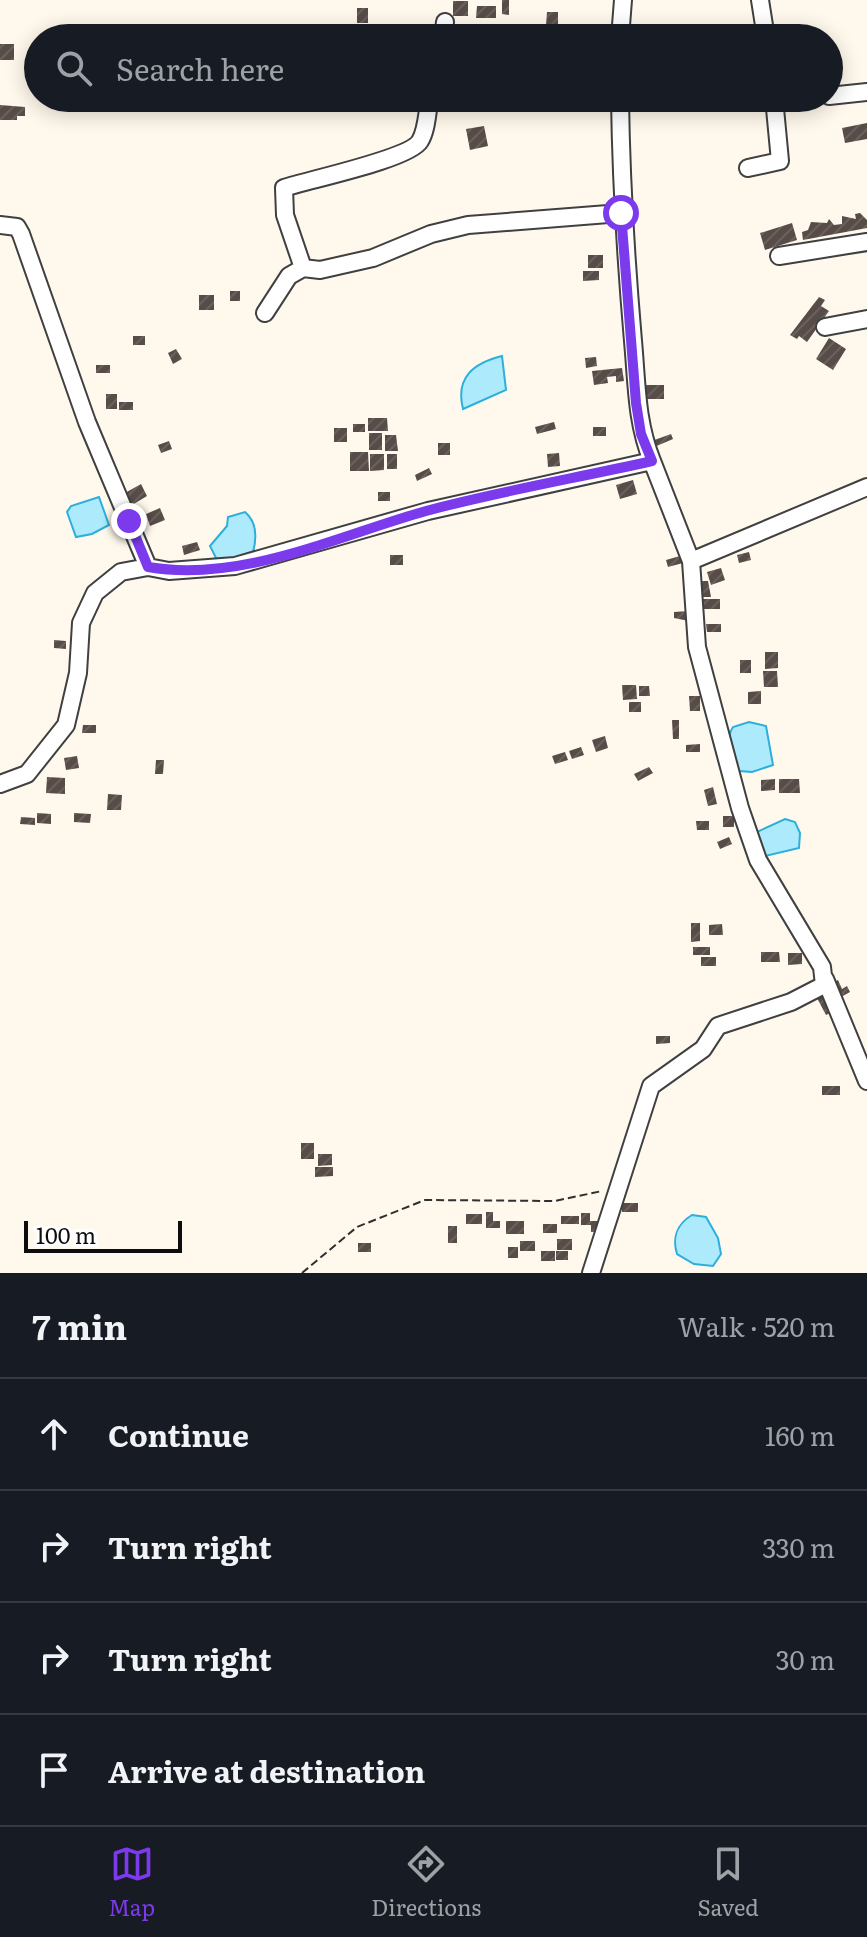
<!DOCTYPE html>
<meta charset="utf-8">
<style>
:root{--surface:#171b24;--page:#20242c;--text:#f1f3f6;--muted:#9ea1a6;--line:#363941;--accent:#7c3aed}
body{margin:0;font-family:Literata,serif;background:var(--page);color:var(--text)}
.scale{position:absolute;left:24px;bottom:20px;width:158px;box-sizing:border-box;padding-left:8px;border:4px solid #0d0d0d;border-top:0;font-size:22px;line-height:28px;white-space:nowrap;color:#0d0d0d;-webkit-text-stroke:6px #fff;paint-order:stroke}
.stop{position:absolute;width:24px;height:24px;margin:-18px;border:6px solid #7c3aed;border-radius:50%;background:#fff}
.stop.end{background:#7c3aed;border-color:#fff;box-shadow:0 2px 8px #0008}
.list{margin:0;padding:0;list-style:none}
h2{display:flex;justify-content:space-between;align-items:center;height:104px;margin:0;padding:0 32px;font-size:34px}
h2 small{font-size:26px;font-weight:400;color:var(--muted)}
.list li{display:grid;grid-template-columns:52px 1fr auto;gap:24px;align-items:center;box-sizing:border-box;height:112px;padding:0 32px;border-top:2px solid var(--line)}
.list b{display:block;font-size:30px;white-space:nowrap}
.list em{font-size:26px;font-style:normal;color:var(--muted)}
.icon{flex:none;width:44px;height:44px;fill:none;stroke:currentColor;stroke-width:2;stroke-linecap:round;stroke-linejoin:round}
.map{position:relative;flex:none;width:867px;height:1273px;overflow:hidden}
.search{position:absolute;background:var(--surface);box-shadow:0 4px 20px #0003;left:24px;right:24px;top:24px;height:88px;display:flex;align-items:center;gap:20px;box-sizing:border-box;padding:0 28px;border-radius:44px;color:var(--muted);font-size:30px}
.sheet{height:552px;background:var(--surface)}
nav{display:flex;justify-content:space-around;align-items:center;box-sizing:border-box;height:112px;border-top:2px solid var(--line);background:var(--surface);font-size:22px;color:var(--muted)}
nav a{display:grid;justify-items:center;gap:4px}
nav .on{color:var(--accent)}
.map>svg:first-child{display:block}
.water{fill:#aceafc;stroke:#2cafda;stroke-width:2}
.building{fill:url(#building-hatch)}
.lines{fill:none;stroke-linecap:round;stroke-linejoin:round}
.minor-casing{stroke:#404040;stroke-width:20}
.path{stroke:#2f2f2f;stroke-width:2;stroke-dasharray:8 4;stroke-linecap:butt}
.minor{stroke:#fff;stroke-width:16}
.route{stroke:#7c3aed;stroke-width:10}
</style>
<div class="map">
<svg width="867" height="1273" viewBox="0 0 867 1273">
<defs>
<pattern id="building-hatch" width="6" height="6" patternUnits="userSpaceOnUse" patternTransform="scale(2)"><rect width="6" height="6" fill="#574c48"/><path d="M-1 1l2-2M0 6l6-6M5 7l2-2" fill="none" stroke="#6a615e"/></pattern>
</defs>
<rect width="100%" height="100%" fill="#fff9ed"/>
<path class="water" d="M502,356L506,390L463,409C455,377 474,363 502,356Z
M99,497L109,525L92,534L76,537L67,512L71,506Z
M245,512C257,522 257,537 253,552L238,559L217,560L210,546L227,526L228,517Z
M749,722L766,726L773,765L752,772L739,771C730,761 725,739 733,727Z
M785,819L795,822L800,833L799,848L761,857L755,836L757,832Z
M692,1215L706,1217L718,1238L721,1254L713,1266L694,1264L677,1254C672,1238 677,1224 692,1215Z"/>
<path class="building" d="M502,0H509V15L502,14Z
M453,1H468V16H453Z
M477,6H496V18H476Z
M357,8H368V23H357Z
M547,12H558V25H546Z
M814,30L815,38H765V36Z
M531,31H547V38H531Z
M0,44H14V60H0Z
M0,105L25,107V116H17V120H0Z
M867,123V139L845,143L842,128Z
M484,126L488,146L470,150L466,129Z
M860,213L867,220V228L803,240L802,232L808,230L811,222L827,223L829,219L834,225L842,224V216L856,219L855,214Z
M792,223L797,240L765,250L760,233Z
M588,255H603V268H588Z
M583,271H599V280L583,281Z
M230,291H240V301H230Z
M199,295H214V310H199Z
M819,297L825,300L821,306L829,311L807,342L799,336L797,339L790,335Z
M133,336H145V345H133Z
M829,338L846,349L833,370L816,359Z
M176,349L182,359L173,364L168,353Z
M596,357L597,366L586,368L585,358Z
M96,365H110V373H96Z
M622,368L624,381L616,382V376L607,377L608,383L594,385L592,371Z
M642,385H664V399H642Z
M106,394H117V409H106Z
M119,402H133V410H119Z
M368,418H387L388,431H368Z
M554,422L556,429L537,434L535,427Z
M353,424H365V432H353Z
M593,427H606V436H593Z
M334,428H347V442H334Z
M369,433H382V450H369Z
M671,434L673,439L652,448L649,442Z
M385,435H396L398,451H385Z
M169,441L172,449L161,453L158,445Z
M438,443H450V455H438Z
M350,452H368L369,471H350Z
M559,453L560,466L548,467L547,454Z
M370,454H384V470L370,471Z
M387,454H397V469H387Z
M429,468L432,474L417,481L415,475Z
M633,480L637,494L620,499L616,485Z
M141,484L147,496L132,505L125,493Z
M378,492H390V501H378Z
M160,508L165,520L150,526L146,514Z
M197,542L200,550L184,555L182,546Z
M749,552L751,560L739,563L737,555Z
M390,555H403V565H390Z
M680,556L683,563L668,567L666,560Z
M721,568L725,580L711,585L707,572Z
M699,581H708L711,597H698Z
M698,599H720V609H698Z
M689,611V621L674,618V612Z
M706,624H721V632H707Z
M54,640L66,641V649L54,648Z
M765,652H778V668L765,669Z
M740,660H751V673H740Z
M763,671H777L778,687H764Z
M622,685H636L637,699L623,700Z
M639,686H649L650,696H639Z
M761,691V704H748V692Z
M689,696H700V711H690Z
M629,702H641V712H629Z
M672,720H679V739H673Z
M83,725H96V733H82Z
M605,736L608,748L596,752L592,740Z
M700,744V752H686V745Z
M581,747L584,755L572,759L569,751Z
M565,752L568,760L555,764L552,756Z
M77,756L79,768L66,770L64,758Z
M156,760H164L163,774H155Z
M649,767L653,773L638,781L634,774Z
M47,777L65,778V794L46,793Z
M775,779V790L761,791V780Z
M779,779H799L800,793H779Z
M713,787L717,804L708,806L704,790Z
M108,794L122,795L121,810H107Z
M37,813L51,814V824L37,823Z
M74,813L91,814L90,823L74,822Z
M723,816H734V827H723Z
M21,817L35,818V825L20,824Z
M696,821H709V830H697Z
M729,837L732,844L720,849L717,842Z
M691,923H700V941L691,942Z
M722,924L723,935H709V925Z
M693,947H710V955H693Z
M761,952H779L780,962H761Z
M788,953H802V964L788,965Z
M701,957H716V966H701Z
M838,980L842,989L847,986L850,992L841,997L830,984Z
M827,993L836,1010L826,1015L817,998Z
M656,1036H670V1043L656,1044Z
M822,1086H840V1095H822Z
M301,1143H314V1159H301Z
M318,1154H332V1165L318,1166Z
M315,1167H333V1176L315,1177Z
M622,1203H638V1212H622Z
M486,1212H493V1221H500V1228H486Z
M581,1213H590V1221H599V1232H591V1225H581Z
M466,1214H482V1224H466Z
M561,1216H579V1224H561Z
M506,1221H524V1234H506Z
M543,1224H557V1233H543Z
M448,1226H457V1243H448Z
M557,1239H572V1250H557Z
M520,1241H535V1251H520Z
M358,1243H371V1252H358Z
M508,1247H518V1258H508Z
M541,1251H555V1261H541Z
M556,1251H568V1260H556Z"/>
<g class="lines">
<g class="minor-casing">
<path id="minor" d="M760,0L766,38
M443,38L445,22
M620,38L623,0
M829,96L867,92
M774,102L809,98
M748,168L780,161L774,98
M0,225L17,227L21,234L87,422L148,567
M779,256L867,242
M303,268L285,215L284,188C307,180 410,159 420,141C427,130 427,111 430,98
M265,313L289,276L303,268L320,270L373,258L431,234L468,225L621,213
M825,327L867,319
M691,561L867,487
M0,784L27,774L66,725L78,673L81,623L95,593L121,572L148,567L169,571L235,566L428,511L652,461C636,421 637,384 633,341C626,260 621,180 620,98
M825,979L867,1081
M591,1273L651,1086L703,1049L718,1026L791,1002L824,985L822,967L758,860L740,808L697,647L691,561L652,461"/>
</g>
<path class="path" d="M302,1273L357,1227L425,1200L555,1201L602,1191"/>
<use href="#minor" class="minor"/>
</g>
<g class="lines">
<path class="route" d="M129,521L148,567C242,583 337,536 426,511C500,491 577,478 652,461L641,434L636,403L621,213"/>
</g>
</svg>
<div class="scale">100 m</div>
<div class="stop" style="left:621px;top:213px"></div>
<div class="stop end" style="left:129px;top:521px"></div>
<div class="search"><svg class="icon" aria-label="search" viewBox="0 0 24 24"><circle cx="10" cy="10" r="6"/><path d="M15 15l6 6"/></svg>Search here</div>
</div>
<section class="sheet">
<h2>7 min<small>Walk · 520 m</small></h2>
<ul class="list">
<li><svg class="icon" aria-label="ahead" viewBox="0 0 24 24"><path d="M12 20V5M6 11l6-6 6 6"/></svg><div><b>Continue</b></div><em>160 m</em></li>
<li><svg class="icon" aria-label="right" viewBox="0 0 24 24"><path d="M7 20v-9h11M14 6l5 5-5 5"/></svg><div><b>Turn right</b></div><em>330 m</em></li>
<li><svg class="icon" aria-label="right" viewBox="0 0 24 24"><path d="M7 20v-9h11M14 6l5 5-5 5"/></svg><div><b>Turn right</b></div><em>30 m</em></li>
<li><svg class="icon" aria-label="arrive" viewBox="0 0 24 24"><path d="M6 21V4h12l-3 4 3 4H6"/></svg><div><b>Arrive at destination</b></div></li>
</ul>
</section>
<nav>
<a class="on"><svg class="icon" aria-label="map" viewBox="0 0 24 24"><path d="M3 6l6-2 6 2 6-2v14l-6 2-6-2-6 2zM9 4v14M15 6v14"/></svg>Map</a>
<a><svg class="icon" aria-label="directions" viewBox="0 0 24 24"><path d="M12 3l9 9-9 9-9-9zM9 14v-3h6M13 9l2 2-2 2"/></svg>Directions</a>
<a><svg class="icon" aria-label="saved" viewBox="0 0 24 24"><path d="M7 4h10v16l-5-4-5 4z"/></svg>Saved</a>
</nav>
